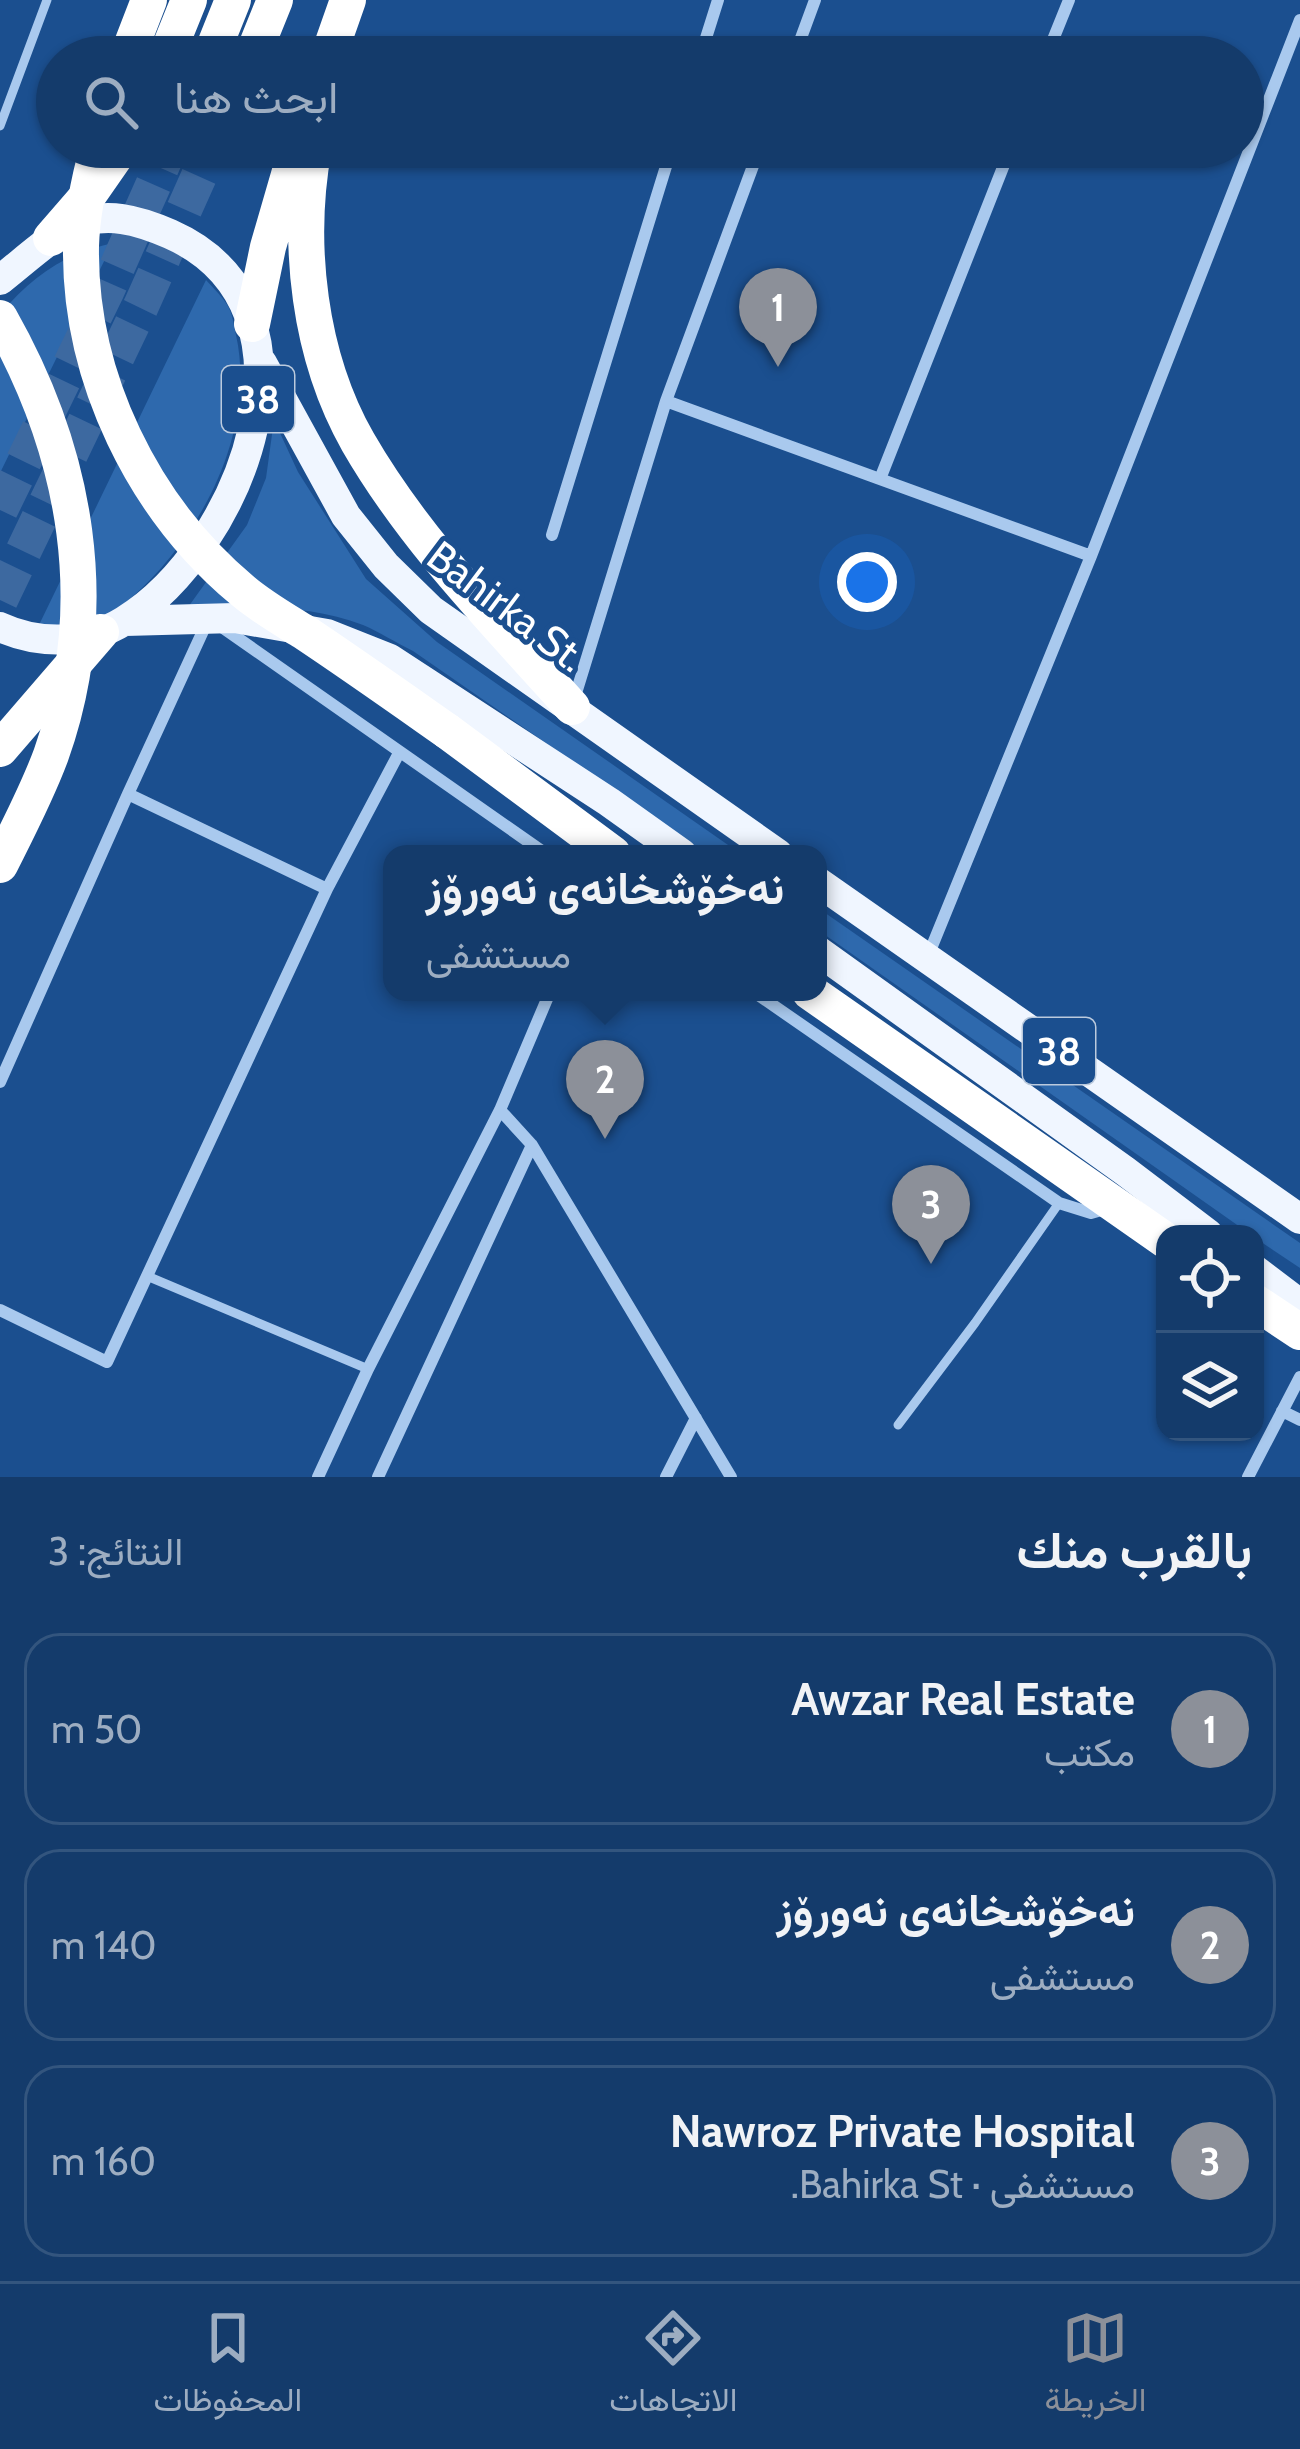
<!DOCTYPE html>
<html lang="ar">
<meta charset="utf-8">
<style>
:root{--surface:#143b6b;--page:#214673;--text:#f1f3f6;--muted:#9dadc1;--line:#33557e;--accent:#8c9099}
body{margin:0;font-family:Cabin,Vazirmatn,sans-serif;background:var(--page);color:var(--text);direction:rtl}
.controls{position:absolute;right:36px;bottom:36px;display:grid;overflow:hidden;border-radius:24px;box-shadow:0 3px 9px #0004}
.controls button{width:108px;height:108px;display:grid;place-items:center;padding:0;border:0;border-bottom:3px solid var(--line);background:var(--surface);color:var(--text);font:60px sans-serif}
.you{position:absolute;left:867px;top:582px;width:42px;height:42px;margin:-30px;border:9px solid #fff;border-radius:50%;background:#1a73e8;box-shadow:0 0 0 18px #1a73e833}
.badge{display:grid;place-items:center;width:78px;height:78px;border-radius:50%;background:var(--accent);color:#fff;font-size:39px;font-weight:700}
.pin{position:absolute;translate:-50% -99px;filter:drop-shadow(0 3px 6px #0008)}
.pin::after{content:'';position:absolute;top:63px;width:42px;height:36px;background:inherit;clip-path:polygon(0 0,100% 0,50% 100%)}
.popup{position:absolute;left:383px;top:845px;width:444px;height:156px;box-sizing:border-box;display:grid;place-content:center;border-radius:24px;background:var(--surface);filter:drop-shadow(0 3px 9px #0005);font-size:39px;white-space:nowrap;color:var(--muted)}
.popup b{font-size:45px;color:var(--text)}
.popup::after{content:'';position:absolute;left:50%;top:100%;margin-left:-24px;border:24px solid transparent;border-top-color:var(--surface)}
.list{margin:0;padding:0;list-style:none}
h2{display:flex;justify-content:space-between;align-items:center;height:156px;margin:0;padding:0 48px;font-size:51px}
h2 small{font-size:39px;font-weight:400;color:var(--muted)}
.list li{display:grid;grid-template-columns:78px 1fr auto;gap:36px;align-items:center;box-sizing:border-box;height:192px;margin:0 24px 24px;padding:0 24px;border:3px solid var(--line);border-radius:36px}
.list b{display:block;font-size:45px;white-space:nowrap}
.list p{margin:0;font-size:39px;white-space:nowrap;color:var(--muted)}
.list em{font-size:39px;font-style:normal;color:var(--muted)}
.icon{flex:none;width:66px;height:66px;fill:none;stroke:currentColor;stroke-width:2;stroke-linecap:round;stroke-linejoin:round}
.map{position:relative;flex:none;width:1300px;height:1477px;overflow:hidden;direction:ltr}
.search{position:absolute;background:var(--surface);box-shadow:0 3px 9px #0004;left:36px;right:36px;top:36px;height:132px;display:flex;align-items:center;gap:30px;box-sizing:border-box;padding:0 42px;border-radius:66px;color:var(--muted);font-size:45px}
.sheet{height:804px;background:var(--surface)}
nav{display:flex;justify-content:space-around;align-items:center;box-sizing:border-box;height:168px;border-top:3px solid var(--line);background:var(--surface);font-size:33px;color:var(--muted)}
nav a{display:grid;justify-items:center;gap:6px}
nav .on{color:var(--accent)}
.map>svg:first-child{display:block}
.green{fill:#2e69ad}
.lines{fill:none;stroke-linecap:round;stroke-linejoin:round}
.highway-tunnel{stroke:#3d69a0;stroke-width:36;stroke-dasharray:36 18;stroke-linecap:butt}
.lane{stroke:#a9c9ee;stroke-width:9}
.street{stroke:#a9c9ee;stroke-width:12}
.primary{stroke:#f0f6ff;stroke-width:30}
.highway{stroke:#fff;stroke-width:36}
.highway-bridge{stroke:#fff;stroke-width:36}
.labels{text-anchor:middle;stroke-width:10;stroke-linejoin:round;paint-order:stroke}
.shield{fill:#1b4f8f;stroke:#bbcadd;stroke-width:3}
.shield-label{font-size:39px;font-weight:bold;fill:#fff}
.street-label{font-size:42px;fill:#fff;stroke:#1b4f8f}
</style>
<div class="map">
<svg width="1300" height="1477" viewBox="0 0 1300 1477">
<rect width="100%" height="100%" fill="#1b4f8f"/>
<path class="green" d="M113,243L0,473V314C33,276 63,254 113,243Z
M206,280C213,288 224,298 229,308C233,316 234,327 236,335C257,430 201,537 131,598C120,607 107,620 94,625C78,631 55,627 38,627Z
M274,420L298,472L366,579L437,642L741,854H706L413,651C396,643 380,632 363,625C308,603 244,607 186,610L247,525L266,478Z
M818,908L1300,1243V1268L1255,1238V1234H1250L818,930Z"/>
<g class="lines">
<path class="highway-tunnel" d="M0,510L106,292L170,147
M0,600L141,306L212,147"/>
<path class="lane" d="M0,126L47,0
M147,1276L368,1369
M898,1425L975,1323L1059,1203"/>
<path class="street" d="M700,57L718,0
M794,57L815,0
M1046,57L1069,0
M666,401L1091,556
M880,479L1011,147
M552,535L672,147
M573,703L666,401L760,147
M128,794L327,889
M928,956L1091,556L1300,20
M754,992L1059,1203L1091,1213L1105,1209
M0,1082L128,794L209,618L546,854
M500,1110L532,1145L731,1477
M0,1310L107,1362L327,889L399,753
M1282,1411L1300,1420
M318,1477L368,1369L500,1110L550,992
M378,1477L532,1145
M666,1477L696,1418
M1248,1477L1300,1377"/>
<path class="primary" d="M0,280C64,229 86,197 170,234C335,307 242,549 124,621C87,644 39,645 0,627
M262,363L346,516L386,566L431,610L778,854
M125,621L235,618L327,634L390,659L609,802L682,854
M818,882L1300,1219
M818,951L1125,1171L1208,1234
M1255,1270L1300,1304"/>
<path class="highway" d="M211,55L233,0
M127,57L149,0
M166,57L189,0
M252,57L275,0
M328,57L348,0
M213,147H242
M314,147C296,244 309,356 358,442C415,541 497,623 572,707
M51,238L90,193L122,147
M252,324L268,247L297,147
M447,731L613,854
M0,749L101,632
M810,992L1165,1240
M1255,1302L1300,1332"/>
<path class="highway-bridge" d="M98,147C89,180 82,212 81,246C79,377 143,508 243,591C262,607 283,619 304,632C352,664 400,698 447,731
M0,318C77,454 104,606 51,755C37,793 18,829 0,865"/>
</g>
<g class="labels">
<g class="shield">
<rect x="222" y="366" width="72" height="66" rx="9"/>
<rect x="1023" y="1018" width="72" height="66" rx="9"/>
</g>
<g class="shield-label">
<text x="258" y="413">38</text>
<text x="1059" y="1065">38</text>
</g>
<g class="street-label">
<text transform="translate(507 606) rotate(37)" y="15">Bahirka St.</text>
</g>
</g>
</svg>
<div class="controls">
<button><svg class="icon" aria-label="locate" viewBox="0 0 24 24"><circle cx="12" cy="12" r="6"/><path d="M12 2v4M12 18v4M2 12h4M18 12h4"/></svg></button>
<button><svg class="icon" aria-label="layers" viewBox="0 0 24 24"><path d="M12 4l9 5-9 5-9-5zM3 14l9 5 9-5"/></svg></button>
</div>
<div class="you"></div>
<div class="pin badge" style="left:778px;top:367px">1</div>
<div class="pin badge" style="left:605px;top:1139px">2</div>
<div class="popup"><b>نەخۆشخانەی نەورۆز</b>مستشفى</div>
<div class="pin badge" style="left:931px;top:1264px">3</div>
<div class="search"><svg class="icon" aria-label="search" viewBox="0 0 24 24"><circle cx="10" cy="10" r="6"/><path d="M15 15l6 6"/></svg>ابحث هنا</div>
</div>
<section class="sheet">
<h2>بالقرب منك<small>النتائج: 3</small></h2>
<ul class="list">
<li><span class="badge">1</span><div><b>Awzar Real Estate</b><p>مكتب</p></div><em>50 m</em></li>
<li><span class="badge">2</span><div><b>نەخۆشخانەی نەورۆز</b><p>مستشفى</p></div><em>140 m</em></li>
<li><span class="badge">3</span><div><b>Nawroz Private Hospital</b><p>مستشفى · Bahirka St.</p></div><em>160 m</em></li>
</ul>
</section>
<nav>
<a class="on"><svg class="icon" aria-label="map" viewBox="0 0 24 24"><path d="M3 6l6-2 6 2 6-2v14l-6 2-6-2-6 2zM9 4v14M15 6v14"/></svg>الخريطة</a>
<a><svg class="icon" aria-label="directions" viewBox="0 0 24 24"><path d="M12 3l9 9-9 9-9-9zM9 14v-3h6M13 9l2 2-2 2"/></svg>الاتجاهات</a>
<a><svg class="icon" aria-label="saved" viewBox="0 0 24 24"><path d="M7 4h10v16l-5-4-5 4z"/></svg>المحفوظات</a>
</nav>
